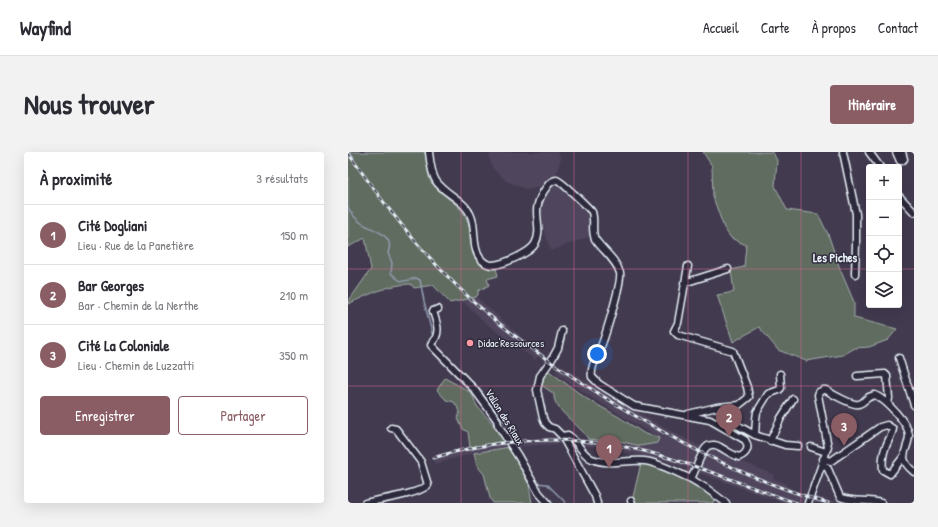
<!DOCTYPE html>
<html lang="fr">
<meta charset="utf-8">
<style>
:root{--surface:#fff;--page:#f2f2f3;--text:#2b2b33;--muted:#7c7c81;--line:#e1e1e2;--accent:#8a5d65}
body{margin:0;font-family:"Patrick Hand",sans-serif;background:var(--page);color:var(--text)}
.controls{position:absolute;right:12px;top:12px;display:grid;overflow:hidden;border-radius:4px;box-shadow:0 4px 16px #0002}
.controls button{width:36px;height:36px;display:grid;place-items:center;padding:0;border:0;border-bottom:1px solid var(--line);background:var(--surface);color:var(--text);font:20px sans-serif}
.you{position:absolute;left:249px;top:202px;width:14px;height:14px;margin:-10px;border:3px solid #fff;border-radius:50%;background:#1a73e8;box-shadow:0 0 0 6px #1a73e833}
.badge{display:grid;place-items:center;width:26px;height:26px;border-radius:50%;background:var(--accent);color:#fff;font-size:13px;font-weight:700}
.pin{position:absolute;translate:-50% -33px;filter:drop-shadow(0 1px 2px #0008)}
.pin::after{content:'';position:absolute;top:21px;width:14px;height:12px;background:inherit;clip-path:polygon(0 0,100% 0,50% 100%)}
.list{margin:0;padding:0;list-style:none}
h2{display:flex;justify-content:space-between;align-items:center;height:52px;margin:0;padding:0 16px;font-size:17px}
h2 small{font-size:13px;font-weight:400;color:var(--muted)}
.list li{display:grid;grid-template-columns:26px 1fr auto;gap:12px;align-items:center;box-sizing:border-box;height:60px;padding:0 16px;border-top:1px solid var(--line)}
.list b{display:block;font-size:15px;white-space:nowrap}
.list p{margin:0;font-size:13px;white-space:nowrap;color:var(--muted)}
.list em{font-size:13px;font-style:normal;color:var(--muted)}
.actions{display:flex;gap:8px;padding:12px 16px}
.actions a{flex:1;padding:9px 0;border:1px solid var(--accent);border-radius:4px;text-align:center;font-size:14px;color:var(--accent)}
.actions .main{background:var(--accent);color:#fff}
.icon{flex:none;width:22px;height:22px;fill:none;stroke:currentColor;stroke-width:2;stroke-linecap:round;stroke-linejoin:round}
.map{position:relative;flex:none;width:566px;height:351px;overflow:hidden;border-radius:4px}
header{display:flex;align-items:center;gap:24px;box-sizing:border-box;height:56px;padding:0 20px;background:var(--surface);border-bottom:1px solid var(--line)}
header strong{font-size:19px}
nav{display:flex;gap:22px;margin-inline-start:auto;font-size:14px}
.intro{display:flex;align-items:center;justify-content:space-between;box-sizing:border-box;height:96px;padding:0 24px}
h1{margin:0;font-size:28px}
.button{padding:10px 18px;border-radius:4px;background:var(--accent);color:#fff;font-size:14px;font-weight:700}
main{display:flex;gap:24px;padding:0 24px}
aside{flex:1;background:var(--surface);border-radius:4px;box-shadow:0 4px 16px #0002}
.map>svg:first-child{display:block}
.built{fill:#4f455c}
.green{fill:#616c61;stroke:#a4aeac}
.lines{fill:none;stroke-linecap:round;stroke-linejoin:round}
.stream{stroke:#919cb0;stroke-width:1.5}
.minor-casing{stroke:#e8f1f8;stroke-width:9}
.minor{stroke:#2f2a3d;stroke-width:6}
.rail-casing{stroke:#e8f1f8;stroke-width:3}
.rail{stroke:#2f2a3d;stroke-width:1.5;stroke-dasharray:4.5;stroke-linecap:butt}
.grid{fill:none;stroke:#cf6492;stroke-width:1;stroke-opacity:0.55}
.poi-dot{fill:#ff9aa2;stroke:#2f2a3d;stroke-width:1.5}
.labels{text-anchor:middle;stroke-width:3;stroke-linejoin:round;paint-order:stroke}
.poi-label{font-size:11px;fill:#e8f1f8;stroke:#2f2a3d;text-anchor:start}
.street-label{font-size:11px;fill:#e8f1f8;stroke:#2f2a3d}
.neighbourhood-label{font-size:12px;font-weight:bold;fill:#e8f1f8;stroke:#2f2a3d}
</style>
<header>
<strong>Wayfind</strong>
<nav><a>Accueil</a><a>Carte</a><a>À propos</a><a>Contact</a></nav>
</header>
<div class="intro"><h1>Nous trouver</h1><a class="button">Itinéraire</a></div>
<main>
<aside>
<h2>À proximité<small>3 résultats</small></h2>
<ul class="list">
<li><span class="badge">1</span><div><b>Cité Dogliani</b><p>Lieu · Rue de la Panetière</p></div><em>150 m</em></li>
<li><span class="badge">2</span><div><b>Bar Georges</b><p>Bar · Chemin de la Nerthe</p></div><em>210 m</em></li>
<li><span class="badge">3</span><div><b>Cité La Coloniale</b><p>Lieu · Chemin de Luzzatti</p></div><em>350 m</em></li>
</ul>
<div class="actions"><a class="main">Enregistrer</a><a>Partager</a></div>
</aside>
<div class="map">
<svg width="566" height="351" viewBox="0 0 566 351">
<rect width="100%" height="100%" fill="#423a4f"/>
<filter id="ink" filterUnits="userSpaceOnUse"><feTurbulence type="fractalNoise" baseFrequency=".025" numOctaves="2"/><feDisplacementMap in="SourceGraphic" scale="8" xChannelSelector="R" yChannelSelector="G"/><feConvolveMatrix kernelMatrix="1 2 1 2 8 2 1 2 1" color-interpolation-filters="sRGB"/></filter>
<g filter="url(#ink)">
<path class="built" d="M143,0H210L213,7L208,22L194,34L180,38L158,29L145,17L141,6Z
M206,33H211L222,44L235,54L242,64L243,84L203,99L196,79L194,66L193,54L201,36Z
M104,123L180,191L194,201L187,208L140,173L96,132Z
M212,213L278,253L317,276L354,295L355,296L362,295L374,300L383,305L424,322L426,324L425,327L437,331L442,337L483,349L492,351H435L318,309L251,295L210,292L162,295L126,301L87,312L84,303L162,288L210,285L269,290L270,289L292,294L309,291L311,286L241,244L207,220Z"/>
<path class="green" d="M0,0H77C79,9 79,22 83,30C93,45 115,52 120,70C124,83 120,98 129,109C134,115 141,116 148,116L150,124L139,127L141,133L130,139V143L128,145L102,151L85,133L66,136L63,132C41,132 20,143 0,152V150L23,117L17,86L0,95Z
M355,0H424L429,8L427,34L439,58L470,62L480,82L492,117L506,150V166L549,177L540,188L521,195L507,196L495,203L458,209L430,198L411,175L385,190L369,143L386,140L383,118L396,115L398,93L383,86L376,76L365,45L364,14Z
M201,219L239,247L271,265L297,282L311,286L309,291L292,294L271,289L269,290L240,287C233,273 204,258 206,242L192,232L198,220Z
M97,226C105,231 115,235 122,240C126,244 126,249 129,254C138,266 151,275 156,289L122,295L120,280L115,277L110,267L112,259L106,250L98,248L89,238Z
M162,295L181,333L184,351H145L142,346L136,322L130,315L126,301Z
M293,311C319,317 345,330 366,345L365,351H286L285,345Z"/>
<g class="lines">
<path class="stream" d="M1,0L6,6L5,8
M0,55C3,61 7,66 12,70C22,78 48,81 40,101L44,111L43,121C54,132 54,130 68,126L72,128L76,149L85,185
M128,233L154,267L165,280L168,294L177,309
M187,331L199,332L218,351"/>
<g class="minor-casing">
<path id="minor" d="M81,0C82,9 83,21 88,29C98,44 121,48 125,71C127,82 125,97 132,106C135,110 140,113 145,113C156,112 182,101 187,92C193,81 189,71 189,59C189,50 195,39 201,32C203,30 206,28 209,28C212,28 242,57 244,60C247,69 243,79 247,87C255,99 268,107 272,121C274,130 257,185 252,197C249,205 242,215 244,225L251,232L286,254L362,268L397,288C402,295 399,302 391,305C384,303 379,299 372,295C369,293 364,292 360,294C354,297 347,320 343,327L358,336L378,351
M495,0L508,62V92L507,122
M521,0L532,15
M548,0L552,9H554L556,7L554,0
M551,44L566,60
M336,131L380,117
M90,157L85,159C87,167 92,176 88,185C87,188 84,189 83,193L126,237L149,268L150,273L170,304L191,341L200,351
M214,179L210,196L204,207L192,224L189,238L195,266L197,271L201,275L207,277L214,284L247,344L249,351
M551,206L566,253
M509,224L537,222L539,224L541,246L540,252
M340,262L369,255L391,253L401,245L399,235L385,199L330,183L326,179L330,171L340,114
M368,271L380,268L407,283L437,293L450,294
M407,283L408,267L409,260L420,242L431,238L433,236L432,222
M214,284L220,283C230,289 233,302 244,307C261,314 280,307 297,309C309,310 332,322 343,327
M422,289L433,266L445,247
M463,295L478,300
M475,307L483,309L532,275L539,273L545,277C544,282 541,287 539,292C535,300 534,310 535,318L542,322L556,304
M474,311L480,317L492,345C505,351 519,347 533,351
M283,349L284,351
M17,351C33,347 69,343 80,333L73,310L48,277L43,276
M460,351L480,295L470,243L471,240L475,238H478C484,242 505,254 511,252C518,250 516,245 527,243C538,248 560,271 561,283C561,298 547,305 566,320"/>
</g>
<use href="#minor" class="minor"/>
<g class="rail-casing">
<path id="rail" d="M0,1C33,48 67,93 108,133C155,179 210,217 266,251C334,293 403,329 480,351
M85,306C162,282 244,282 321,306C364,319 406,337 449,351"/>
</g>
<use href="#rail" class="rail"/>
</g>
</g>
<path class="grid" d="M113,0V351M226,0V351M340,0V351M453,0V351M0,117H521M551,117H566M0,234H566"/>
<circle class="poi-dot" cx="122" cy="191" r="4"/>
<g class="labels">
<g class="poi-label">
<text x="130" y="195">Didac'Ressources</text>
</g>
<g class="street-label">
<text transform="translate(157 265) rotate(58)" y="4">Vallon des Riaux</text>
</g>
<g class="neighbourhood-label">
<text x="487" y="110">Les Piches</text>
</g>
</g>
</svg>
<div class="controls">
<button>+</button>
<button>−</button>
<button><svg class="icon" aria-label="locate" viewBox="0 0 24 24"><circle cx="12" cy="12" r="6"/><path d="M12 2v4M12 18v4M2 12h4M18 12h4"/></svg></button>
<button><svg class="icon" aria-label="layers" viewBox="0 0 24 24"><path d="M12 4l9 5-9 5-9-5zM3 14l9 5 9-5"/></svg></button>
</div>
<div class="you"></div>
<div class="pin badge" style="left:261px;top:316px">1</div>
<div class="pin badge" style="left:381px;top:285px">2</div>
<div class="pin badge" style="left:496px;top:294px">3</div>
</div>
</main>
